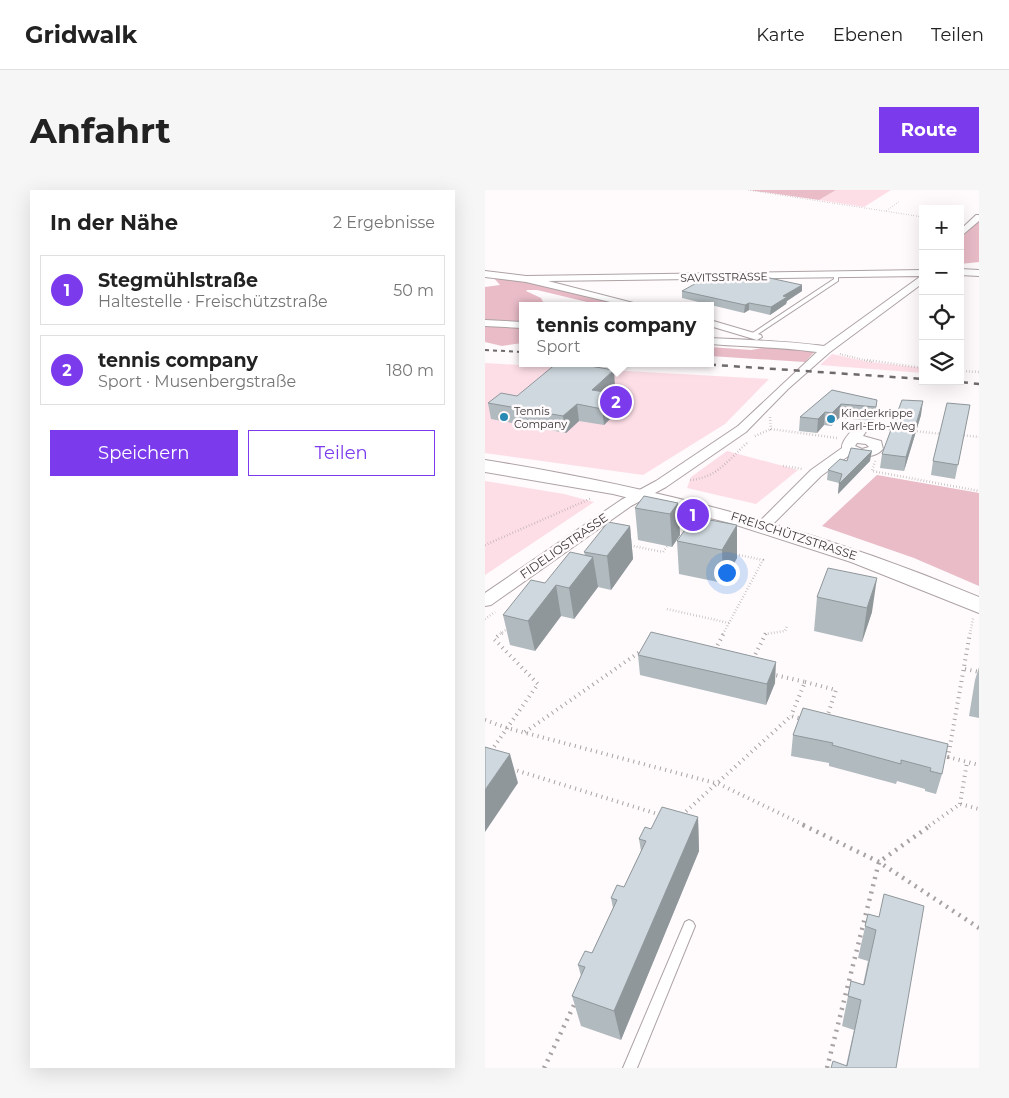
<!DOCTYPE html>
<html lang="de">
<meta charset="utf-8">
<style>
:root{--surface:#fff;--page:#f6f6f6;--text:#222;--muted:#767676;--line:#e0e0e0;--accent:#7c3aed}
body{margin:0;font-family:Montserrat,sans-serif;background:var(--page);color:var(--text)}
.controls{position:absolute;right:15px;top:15px;display:grid;overflow:hidden;border-radius:0px;box-shadow:0 5px 20px #0002}
.controls button{width:45px;height:45px;display:grid;place-items:center;padding:0;border:0;border-bottom:1px solid var(--line);background:var(--surface);color:var(--text);font:25px sans-serif}
.you{position:absolute;left:241px;top:382px;width:18px;height:18px;margin:-12px;border:4px solid #fff;border-radius:50%;background:#1a73e8;box-shadow:0 0 0 8px #1a73e833}
.badge{display:grid;place-items:center;width:32px;height:32px;border-radius:50%;background:var(--accent);color:#fff;font-size:16px;font-weight:700}
.pin{position:absolute;translate:-50% -50%;border:2px solid #fff;box-shadow:0 1px 5px #0006}
.popup{position:absolute;left:34px;top:112px;width:195px;height:65px;box-sizing:border-box;display:grid;place-content:center;border-radius:0px;background:var(--surface);filter:drop-shadow(0 1px 4px #0005);font-size:16px;white-space:nowrap;color:var(--muted)}
.popup b{font-size:19px;color:var(--text)}
.popup::after{content:'';position:absolute;left:50%;top:100%;margin-left:-10px;border:10px solid transparent;border-top-color:var(--surface)}
.list{margin:0;padding:0;list-style:none}
h2{display:flex;justify-content:space-between;align-items:center;height:65px;margin:0;padding:0 20px;font-size:21px}
h2 small{font-size:16px;font-weight:400;color:var(--muted)}
.list li{display:grid;grid-template-columns:32px 1fr auto;gap:15px;align-items:center;box-sizing:border-box;height:70px;margin:0 10px 10px;padding:0 10px;border:1px solid var(--line);border-radius:0px}
.list b{display:block;font-size:19px;white-space:nowrap}
.list p{margin:0;font-size:16px;white-space:nowrap;color:var(--muted)}
.list em{font-size:16px;font-style:normal;color:var(--muted)}
.actions{display:flex;gap:10px;padding:15px 20px}
.actions a{flex:1;padding:11px 0;border:1px solid var(--accent);border-radius:0px;text-align:center;font-size:18px;color:var(--accent)}
.actions .main{background:var(--accent);color:#fff}
.icon{flex:none;width:28px;height:28px;fill:none;stroke:currentColor;stroke-width:2;stroke-linecap:round;stroke-linejoin:round}
.map{position:relative;flex:none;width:494px;height:878px;overflow:hidden;border-radius:0px}
header{display:flex;align-items:center;gap:30px;box-sizing:border-box;height:70px;padding:0 25px;background:var(--surface);border-bottom:1px solid var(--line)}
header strong{font-size:24px}
nav{display:flex;gap:28px;margin-inline-start:auto;font-size:18px}
.intro{display:flex;align-items:center;justify-content:space-between;box-sizing:border-box;height:120px;padding:0 30px}
h1{margin:0;font-size:35px}
.button{padding:12px 22px;border-radius:0px;background:var(--accent);color:#fff;font-size:18px;font-weight:700}
main{display:flex;gap:30px;padding:0 30px}
aside{flex:1;background:var(--surface);border-radius:0px;box-shadow:0 5px 20px #0002}
.map>svg:first-child{display:block}
.green{fill:#fddee7}
.forest{fill:#e9bcc8}
.lines{fill:none;stroke-linecap:round;stroke-linejoin:round}
.service-casing{stroke:#ada2a4;stroke-width:2}
.minor-casing{stroke:#ada2a4;stroke-width:2}
.secondary-casing{stroke:#ada2a4;stroke-width:2}
.path-far4{stroke:#a7a2a3;stroke-width:1;stroke-dasharray:0.5 2;stroke-linecap:butt}
.path-far3{stroke:#a7a2a3;stroke-width:2;stroke-dasharray:0.5 2;stroke-linecap:butt}
.path-far2{stroke:#a7a2a3;stroke-width:2.5;stroke-dasharray:0.5 2.5;stroke-linecap:butt}
.path-far1{stroke:#a7a2a3;stroke-width:4;stroke-dasharray:1 4.5;stroke-linecap:butt}
.path{stroke:#a7a2a3;stroke-width:4.5;stroke-dasharray:2 5.5;stroke-linecap:butt}
.service{fill:#fff;fill-rule:evenodd}
.minor{fill:#fff;fill-rule:evenodd}
.secondary{fill:#fff;fill-rule:evenodd}
.rail-far1{stroke:#6e696b;stroke-width:2;stroke-dasharray:4 4;stroke-linecap:butt}
.rail{stroke:#6e696b;stroke-width:2.5;stroke-dasharray:6 6;stroke-linecap:butt}
.wall{fill:#b1babf}
.shaded-wall{fill:#90979b}
.building{fill:#ced8de;stroke:#90979b}
.poi-dot{fill:#2789b4;stroke:#fffafb;stroke-width:2}
.labels{text-anchor:middle;stroke-width:5;stroke-linejoin:round;paint-order:stroke}
.far-street-label{font-size:11px;fill:#3b3638;stroke:#fffafb}
.far-poi-label{font-size:11px;fill:#3b3638;stroke:#fffafb;text-anchor:start}
.street-label{font-size:12px;fill:#3b3638;stroke:#fffafb}
</style>
<header>
<strong>Gridwalk</strong>
<nav><a>Karte</a><a>Ebenen</a><a>Teilen</a></nav>
</header>
<div class="intro"><h1>Anfahrt</h1><a class="button">Route</a></div>
<main>
<aside>
<h2>In der Nähe<small>2 Ergebnisse</small></h2>
<ul class="list">
<li><span class="badge">1</span><div><b>Stegmühlstraße</b><p>Haltestelle · Freischützstraße</p></div><em>50 m</em></li>
<li><span class="badge">2</span><div><b>tennis company</b><p>Sport · Musenbergstraße</p></div><em>180 m</em></li>
</ul>
<div class="actions"><a class="main">Speichern</a><a>Teilen</a></div>
</aside>
<div class="map">
<svg width="494" height="878" viewBox="0 0 494 878">
<rect width="100%" height="100%" fill="#fffafb"/>
<path class="green" d="M351,0H406L379,17L334,10Z
M347,164L384,172L438,178V183L335,175Z
M0,173L284,189L240,234L158,285L0,263Z
M242,261L313,280L271,314L202,298L206,287Z
M0,291L79,304L109,312L0,385Z"/>
<path class="forest" d="M264,0H351L334,10Z
M494,30V72L475,74V49Z
M8,87L25,88L150,116H119L52,100H42L41,101L56,108L58,112L54,116H37V153L17,156L0,152V97L15,95Z
M288,156L331,160L320,172L225,166V157L266,160Z
M392,285L494,303V396L429,368L337,336Z"/>
<g class="lines">
<g class="service-casing">
<path id="service" d="M349,84L353,85V91L270,146H266V144L349,89Z
M204,730L208,732L210,736L152,878H138L200,732Z"/>
</g>
<g class="minor-casing">
<path id="minor" d="M491,25H494V31L475,47V40Z
M475,79L494,80V86L475,85Z
M438,80V93L345,162L303,199L261,242L181,297L146,316L6,415L0,416V403L136,310L171,291L253,236L332,162C297,157 261,157 225,154V148C263,150 301,151 339,156L436,86L63,91L160,116H142L41,92L0,87V81L41,86Z
M0,130L37,132V138L0,136Z
M225,130L276,145L277,147L272,150L225,136Z
M378,233L384,237L378,246L396,251L398,259C390,268 377,268 366,264L336,286L284,338H274L272,335L274,332L326,280L357,258C356,251 370,235 378,233ZM372,253L381,254L384,257L377,259L370,256Z"/>
</g>
<g class="secondary-casing">
<path id="secondary" d="M0,270C174,298 332,339 494,407V423L366,372L245,333L128,304L0,282Z"/>
</g>
<path class="path-far4" d="M263,0L438,27
M401,21L415,11"/>
<path class="path-far3" d="M355,164L387,172"/>
<path class="path-far2" d="M382,170L438,178
M475,181L494,182
M406,219V222
M285,227L286,239L352,248
M389,238L410,240
M404,239L405,232
M429,241L457,244
M476,245L494,247
M270,246L286,239
M390,271L387,281L494,301
M298,276L318,279
M205,290C232,288 243,270 262,253
M0,355L107,308
M143,355L178,362L182,356
M182,419L244,433
M0,429L10,422
M15,444L25,437
M238,444L278,370L249,364
M280,444L300,441L302,436
M485,444L488,428"/>
<path class="path-far1" d="M230,460L239,443
M268,469L281,443
M480,479L494,482
M286,484L320,492L306,526
M320,492L351,500L342,527
M0,530L22,538L234,594L321,636
M40,542L156,461
M6,561L53,494L9,449L17,443
M457,565L463,567L485,443
M463,567L494,575
M27,579L176,625
M475,614L482,572
M197,625L306,526L317,529
M444,636L475,614L494,619"/>
<path class="path" d="M318,635L394,672L494,738
M59,878L91,811
M342,878L394,672L446,635"/>
<use href="#service" class="service"/>
<use href="#minor" class="minor"/>
<use href="#secondary" class="secondary"/>
<path class="rail-far1" d="M0,160L37,162"/>
<path class="rail" d="M201,173L438,189
M465,191L494,194"/>
</g>
<path class="wall" d="M250,92L317,101L302,111L301,114L285,125L264,120L259,123L197,108V101Z
M130,196L123,203L132,204L133,221L119,235L94,231L81,243L6,229L3,213L32,206Z
M347,200L392,210L389,231L354,228L346,236L339,235L332,243L314,241L315,227Z
M485,215L470,289L446,285L448,271Z
M436,225L419,281L395,278L397,264Z
M362,271H385L353,304L354,293L342,290L343,280Z
M193,313L195,345L187,357L153,350L150,318Z
M252,335V368L238,393L194,384L192,351Z
M145,336L148,369L126,400L113,397L89,429L76,426L50,461L25,455L18,425L60,393L100,365L99,362Z
M343,378L387,422L377,452L329,441L332,407Z
M153,465L290,493L281,515L155,485Z
M494,477V528L484,526L490,490Z
M318,518L457,584L451,604L440,601V599L412,591L411,594L344,576V573L306,566L308,545Z
M213,627L214,661L136,850L96,836L87,806L96,786L93,775L107,763L128,718L126,708L139,697L156,661L154,649L166,639Z
M383,724L393,727L411,878L361,876L369,840L357,836L366,791L378,795L383,771L373,768Z"/>
<path class="shaded-wall" d="M317,95V101L302,111L301,114L285,125L286,117L298,106Z
M264,113V120L259,123L260,115Z
M129,180L130,196L109,216L107,200Z
M132,204L133,221L119,235L117,219Z
M438,211L436,225L419,281L421,267Z
M92,214L94,231L81,243L78,226Z
M356,214L354,228L346,236L347,223Z
M340,222L339,235L332,243L333,229Z
M387,261L385,271L353,304L354,294Z
M193,313L195,345L187,357L185,324Z
M252,335V368L238,393L237,360Z
M145,336L148,369L126,400L122,366Z
M108,367L113,397L89,429L84,398Z
M392,388L387,422L377,452L382,418Z
M71,395L76,426L50,461L43,431Z
M291,472L290,493L281,515L282,494Z
M25,564L33,593L0,642V600Z
M213,627L214,661L136,850L129,821Z"/>
<path class="building" d="M224,86L250,92L260,86L276,89L280,87L317,95L298,106L302,107L286,117L264,113L260,115L197,101Z
M72,173H86L129,180L107,200L132,204L117,219L92,214L78,226L3,213L16,203L32,206Z
M347,200L392,210L391,217L356,214L347,223L340,222L333,229L315,227Z
M417,210L438,211L421,267L397,264Z
M462,213L485,215L473,275L448,271Z
M366,258L387,261L354,294L357,284L343,280L355,269L362,271Z
M159,306L193,313L185,324L150,318Z
M209,327L252,335L237,360L192,351Z
M123,332L145,336L122,366L99,362Z
M85,362L108,367L84,398L71,395L43,431L18,425L46,390L60,393Z
M343,378L392,388L382,418L332,407Z
M166,442L291,472L282,494L153,465Z
M318,518L463,554L457,584L445,581L446,578L416,570V574L347,555L348,553L308,545Z
M0,557L25,564L0,600Z
M177,617L213,627L129,821L87,806L100,777L93,775L100,761L107,763L132,710L126,708L132,695L139,697L161,651L154,649L160,637L166,639Z
M399,704L439,716L411,878H346L348,871L362,876L376,810L363,806L366,791L379,795L391,740L380,736L383,724L394,727Z"/>
<g class="poi-dot">
<circle cx="19" cy="227" r="5"/>
<circle cx="346" cy="229" r="5"/>
</g>
<g class="labels">
<g class="far-street-label">
<text transform="translate(239 87) rotate(-1)" y="4">SAVITSSTRASSE</text>
</g>
<g class="far-poi-label">
<text x="29" y="225">Tennis<tspan x="29" dy="13">Company</tspan></text>
<text x="356" y="227">Kinderkrippe<tspan x="356" dy="13">Karl-Erb-Weg</tspan></text>
</g>
<g class="street-label">
<text transform="translate(309 346) rotate(18)" y="4">FREISCHÜTZSTRASSE</text>
<text transform="translate(79 356) rotate(-35)" y="4">FIDELIOSTRASSE</text>
</g>
</g>
</svg>
<div class="controls">
<button>+</button>
<button>−</button>
<button><svg class="icon" aria-label="locate" viewBox="0 0 24 24"><circle cx="12" cy="12" r="6"/><path d="M12 2v4M12 18v4M2 12h4M18 12h4"/></svg></button>
<button><svg class="icon" aria-label="layers" viewBox="0 0 24 24"><path d="M12 4l9 5-9 5-9-5zM3 14l9 5 9-5"/></svg></button>
</div>
<div class="you"></div>
<div class="pin badge" style="left:208px;top:325px">1</div>
<div class="pin badge" style="left:131px;top:212px">2</div>
<div class="popup"><b>tennis company</b>Sport</div>
</div>
</main>
